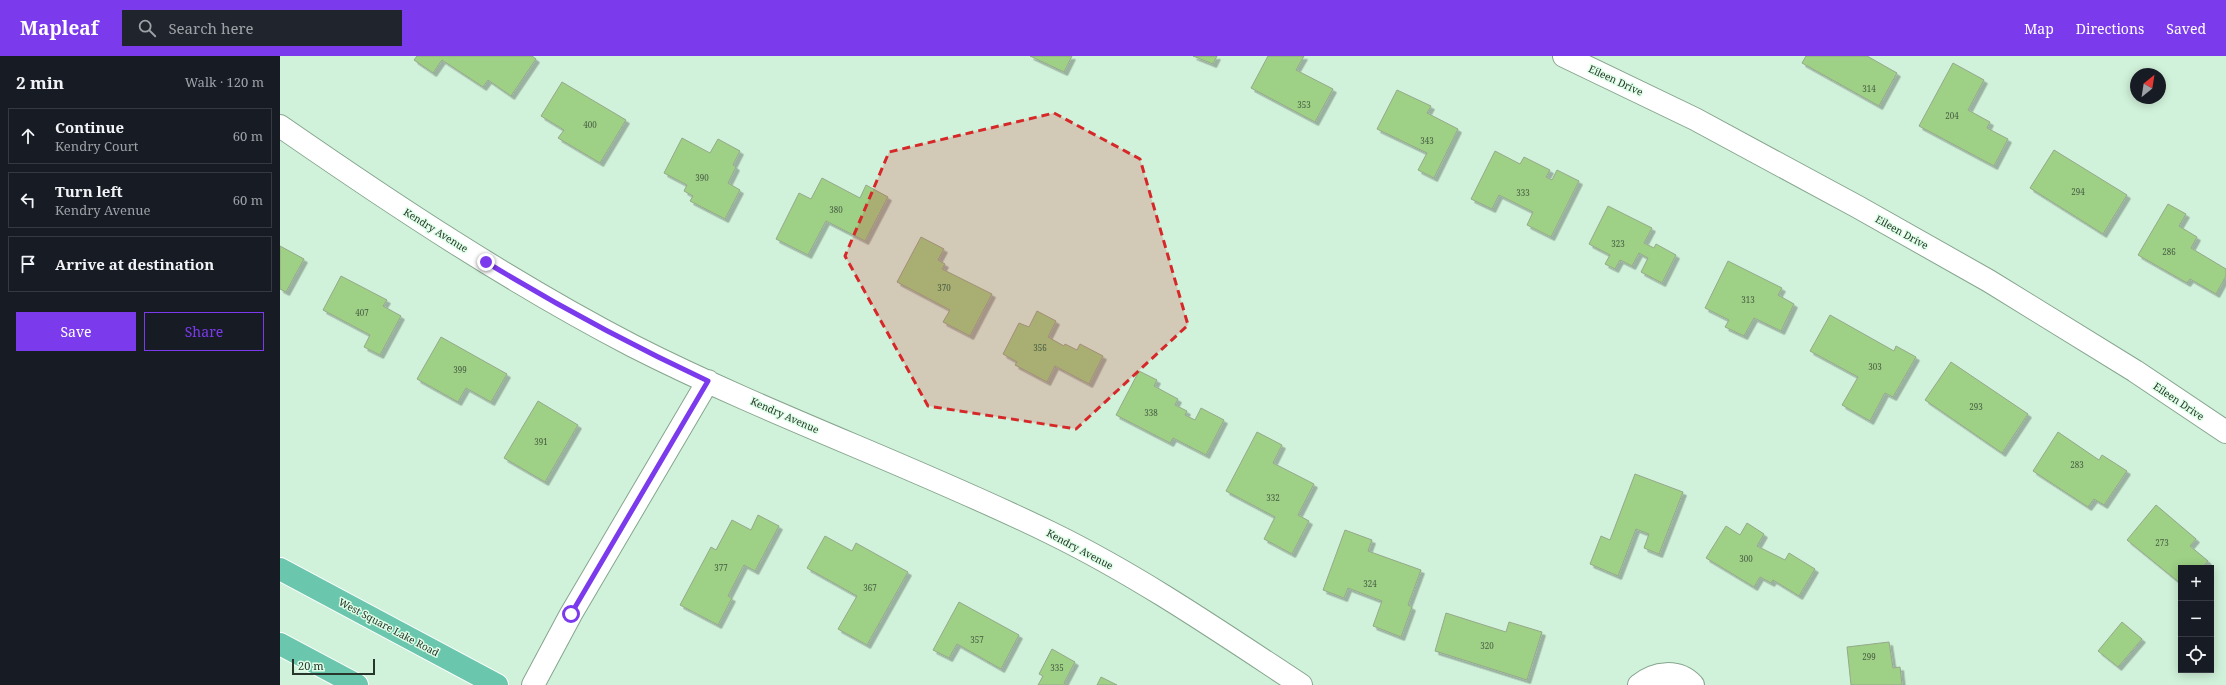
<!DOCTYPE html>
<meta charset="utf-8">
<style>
:root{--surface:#171b24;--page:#20242c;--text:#f1f3f6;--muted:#9ea1a6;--line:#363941;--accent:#7c3aed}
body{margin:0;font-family:"Noto Serif",serif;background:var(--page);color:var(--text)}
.controls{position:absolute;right:12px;bottom:12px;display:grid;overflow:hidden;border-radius:0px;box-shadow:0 2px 10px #0003}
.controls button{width:36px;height:36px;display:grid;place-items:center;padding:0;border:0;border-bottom:1px solid var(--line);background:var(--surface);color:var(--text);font:20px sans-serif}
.compass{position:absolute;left:1850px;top:12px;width:36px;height:36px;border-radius:50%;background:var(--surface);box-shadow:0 2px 10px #0003;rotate:30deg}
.scale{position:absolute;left:12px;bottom:10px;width:83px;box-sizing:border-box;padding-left:4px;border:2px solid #28352b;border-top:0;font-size:11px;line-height:14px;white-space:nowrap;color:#28352b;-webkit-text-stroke:3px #deffe7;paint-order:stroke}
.stop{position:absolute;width:12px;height:12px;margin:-9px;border:3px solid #7c3aed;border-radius:50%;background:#fff}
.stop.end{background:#7c3aed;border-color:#fff;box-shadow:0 1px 4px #0008}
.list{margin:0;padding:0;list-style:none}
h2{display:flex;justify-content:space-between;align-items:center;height:52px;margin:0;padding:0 16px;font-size:17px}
h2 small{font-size:13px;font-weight:400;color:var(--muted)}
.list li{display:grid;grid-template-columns:26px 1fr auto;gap:12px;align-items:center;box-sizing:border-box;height:56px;margin:0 8px 8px;padding:0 8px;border:1px solid var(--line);border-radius:0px}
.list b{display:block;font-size:15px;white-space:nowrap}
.list p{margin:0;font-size:13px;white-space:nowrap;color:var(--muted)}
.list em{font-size:13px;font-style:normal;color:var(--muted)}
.actions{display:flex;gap:8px;padding:12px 16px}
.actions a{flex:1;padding:9px 0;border:1px solid var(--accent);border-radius:0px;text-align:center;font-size:14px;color:var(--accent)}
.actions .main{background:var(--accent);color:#fff}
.icon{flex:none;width:22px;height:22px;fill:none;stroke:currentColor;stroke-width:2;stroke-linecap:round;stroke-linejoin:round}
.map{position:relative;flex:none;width:1946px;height:629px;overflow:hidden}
header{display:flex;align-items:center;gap:24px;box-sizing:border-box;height:56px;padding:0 20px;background:var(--accent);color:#fff}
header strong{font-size:19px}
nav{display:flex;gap:22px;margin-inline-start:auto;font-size:14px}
.search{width:280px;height:36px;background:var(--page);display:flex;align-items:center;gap:10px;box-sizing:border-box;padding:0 14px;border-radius:0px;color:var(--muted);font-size:15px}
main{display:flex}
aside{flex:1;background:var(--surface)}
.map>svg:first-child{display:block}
.building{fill:#9ed086;stroke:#95a88b;filter:url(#shadow)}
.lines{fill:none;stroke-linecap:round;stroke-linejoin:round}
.minor-casing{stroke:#86a58e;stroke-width:24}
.trunk-casing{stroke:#fff;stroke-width:24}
.minor{stroke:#fff;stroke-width:22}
.trunk{stroke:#6ac6ac;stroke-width:22}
.route{stroke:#7c3aed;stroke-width:5}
.marked{fill:#d62828;fill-opacity:0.2;stroke:#d62828;stroke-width:3;stroke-dasharray:8 5;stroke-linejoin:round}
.labels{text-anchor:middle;stroke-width:3;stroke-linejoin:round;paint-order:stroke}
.number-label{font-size:8px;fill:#465c42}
.street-label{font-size:10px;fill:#28352b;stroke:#deffe7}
</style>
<header>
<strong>Mapleaf</strong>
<div class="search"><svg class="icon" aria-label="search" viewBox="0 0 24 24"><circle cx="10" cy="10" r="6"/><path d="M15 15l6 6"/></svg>Search here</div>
<nav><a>Map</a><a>Directions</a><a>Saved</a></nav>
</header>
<main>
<aside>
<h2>2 min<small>Walk · 120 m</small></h2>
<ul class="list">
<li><svg class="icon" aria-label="ahead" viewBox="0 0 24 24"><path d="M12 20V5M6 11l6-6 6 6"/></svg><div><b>Continue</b><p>Kendry Court</p></div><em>60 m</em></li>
<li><svg class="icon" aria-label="left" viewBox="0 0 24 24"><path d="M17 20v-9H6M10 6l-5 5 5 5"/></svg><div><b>Turn left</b><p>Kendry Avenue</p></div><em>60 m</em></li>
<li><svg class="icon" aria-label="arrive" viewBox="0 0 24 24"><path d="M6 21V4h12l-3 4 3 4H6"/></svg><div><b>Arrive at destination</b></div></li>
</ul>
<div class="actions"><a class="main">Save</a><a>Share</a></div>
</aside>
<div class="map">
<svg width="1946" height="629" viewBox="0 0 1946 629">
<defs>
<filter id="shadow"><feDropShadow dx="3.5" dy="3.5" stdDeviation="0" flood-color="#0004"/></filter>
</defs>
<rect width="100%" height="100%" fill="#d1f2da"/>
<path class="building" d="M137,0H252L256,3L231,40L208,24L203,31L162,4L153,17L134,4Z
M750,0H792L784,16Z
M913,0H937L933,8Z
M988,0H1024L1016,14L1053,33L1035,66L971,32Z
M1526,0H1587L1617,17L1599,50L1522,7Z
M1673,7L1704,24L1688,54L1710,66L1707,72L1728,83L1714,110L1639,70Z
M282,26L346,64L320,107L278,82L284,74L261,60Z
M1117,34L1151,50L1147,57L1178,73L1154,122L1138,114L1147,97L1097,73Z
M402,82L430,97L438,83L460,95L453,109L456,111L448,127L460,134L445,163L410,145L413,140L404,135L407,129L384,117Z
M1774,94L1847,139L1823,178L1750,132Z
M1215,95L1240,108L1244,101L1270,114L1266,121L1272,124L1277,114L1299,125L1271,181L1247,169L1253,156L1219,139L1212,153L1191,143Z
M542,122L580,142L586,129L608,141L585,185L546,165L528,199L496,183L519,137L531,143Z
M1888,148L1906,158L1899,170L1917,181L1911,192L1946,213V220L1936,238L1910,223L1907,227L1858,199Z
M1328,150L1372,172L1364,187L1374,192L1376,188L1396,199L1382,227L1361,216L1368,202L1359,197L1352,210L1340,204L1335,213L1325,208L1330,199L1309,188Z
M641,181L664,193L658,204L665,208L662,213L712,238L690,280L663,266L670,254L617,226Z
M0,190L24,203L6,236L0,233Z
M1448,205L1502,232L1498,239L1514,248L1501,275L1474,262L1464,280L1445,271L1449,264L1425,252Z
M61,220L107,244L103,250L121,260L100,299L84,291L90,279L43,254Z
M757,255L776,265L768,281L784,290L785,288L797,294L800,288L823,300L809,328L775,310L767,326L735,309L737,306L723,298L739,267L749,271Z
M1550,259L1614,295L1616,290L1636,301L1613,341L1605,337L1590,365L1562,349L1578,321L1530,295Z
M161,281L227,318L211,346L186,332L178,346L137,323Z
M1671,306L1748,358L1722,397L1645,344Z
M859,315L877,324L874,330L898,343L895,349L907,355L905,359L915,364L921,352L944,364L926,399L893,382L890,387L836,359Z
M258,345L298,369L265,426L224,402Z
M977,376L1002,389L993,407L1034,428L1018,459L1029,465L1012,498L984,483L995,461L946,435Z
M1778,376L1819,404L1822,399L1847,415L1824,449L1814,443L1808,451L1753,415Z
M1355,418L1403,436L1379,498L1364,492L1369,478L1356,473L1338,520L1310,508L1321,480L1330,484Z
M1876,449L1916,483L1910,490L1928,505L1922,512H1901V528L1847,484Z
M478,459L499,470L475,515L464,509L448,540L452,542L438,569L400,549L431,491L436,494L452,464L471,474Z
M1467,467L1484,478L1477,490L1505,504L1509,497L1535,513L1519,540L1493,524L1491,527L1480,521L1474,531L1426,502L1446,470L1460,479Z
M1065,474L1092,484L1088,495L1141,514L1128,549L1132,551L1121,581L1093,570L1102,545L1068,532L1064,542L1043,534Z
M545,480L572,495L576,487L628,516L587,589L558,573L577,540L527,512Z
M679,546L739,579L721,613L677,588L669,602L653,594Z
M1166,557L1226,576L1229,566L1262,576L1247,624L1155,595Z
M1842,566L1862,583L1838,611L1818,595Z
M1609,586L1613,612L1620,611L1622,629H1571L1567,591Z
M772,593L795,606L784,627L788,629H758L763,620L759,618Z
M821,621L837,629H817Z"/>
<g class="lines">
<g class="minor-casing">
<path id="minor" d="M1284,0L1415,63L1578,151L1709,225L1855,315L1946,376
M0,70C114,149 230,226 353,290C489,359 634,410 771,477C859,520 939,575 1021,629
M253,629L291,558L428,325
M1359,629C1375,616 1398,613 1413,629"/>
</g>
<g class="trunk-casing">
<path id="trunk" d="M0,513L217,629
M0,588L77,629"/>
</g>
<use href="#minor" class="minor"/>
<use href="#trunk" class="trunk"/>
</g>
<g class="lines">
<path class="route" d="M206,206C278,250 351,289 428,325L291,558"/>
</g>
<path class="marked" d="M774,57L860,103L908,269L796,373L648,350L565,200L609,96Z"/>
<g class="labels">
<g class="number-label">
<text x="1589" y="36">314</text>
<text x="1024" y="52">353</text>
<text x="1672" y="63">204</text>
<text x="310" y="72">400</text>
<text x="1147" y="88">343</text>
<text x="422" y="125">390</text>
<text x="1798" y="139">294</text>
<text x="1243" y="140">333</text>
<text x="556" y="157">380</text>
<text x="1338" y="191">323</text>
<text x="1889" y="199">286</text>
<text x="664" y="235">370</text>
<text x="1468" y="247">313</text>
<text x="82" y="260">407</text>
<text x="760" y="295">356</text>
<text x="1595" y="314">303</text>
<text x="180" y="317">399</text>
<text x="1696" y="354">293</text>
<text x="871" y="360">338</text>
<text x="261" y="389">391</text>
<text x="1797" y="412">283</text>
<text x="993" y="445">332</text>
<text x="1882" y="490">273</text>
<text x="1466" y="506">300</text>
<text x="441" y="515">377</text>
<text x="1090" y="531">324</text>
<text x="590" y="535">367</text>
<text x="697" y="587">357</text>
<text x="1207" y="593">320</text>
<text x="1589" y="604">299</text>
<text x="777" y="615">335</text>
</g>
<g class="street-label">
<text transform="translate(1336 24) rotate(25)" y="4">Eileen Drive</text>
<text transform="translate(156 174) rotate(32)" y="4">Kendry Avenue</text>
<text transform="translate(1622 176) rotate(29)" y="4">Eileen Drive</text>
<text transform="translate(1899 345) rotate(34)" y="4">Eileen Drive</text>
<text transform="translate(505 359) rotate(24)" y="4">Kendry Avenue</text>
<text transform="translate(800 493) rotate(28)" y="4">Kendry Avenue</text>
<text transform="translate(109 571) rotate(28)" y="4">West Square Lake Road</text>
</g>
</g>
</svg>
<div class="controls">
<button>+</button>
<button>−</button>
<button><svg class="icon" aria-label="locate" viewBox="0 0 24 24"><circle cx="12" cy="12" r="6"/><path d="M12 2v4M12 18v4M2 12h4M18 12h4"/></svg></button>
</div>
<svg class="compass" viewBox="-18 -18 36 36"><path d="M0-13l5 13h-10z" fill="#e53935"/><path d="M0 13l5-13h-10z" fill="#9ea1a6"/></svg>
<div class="scale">20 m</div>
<div class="stop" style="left:291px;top:558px"></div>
<div class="stop end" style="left:206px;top:206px"></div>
</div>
</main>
